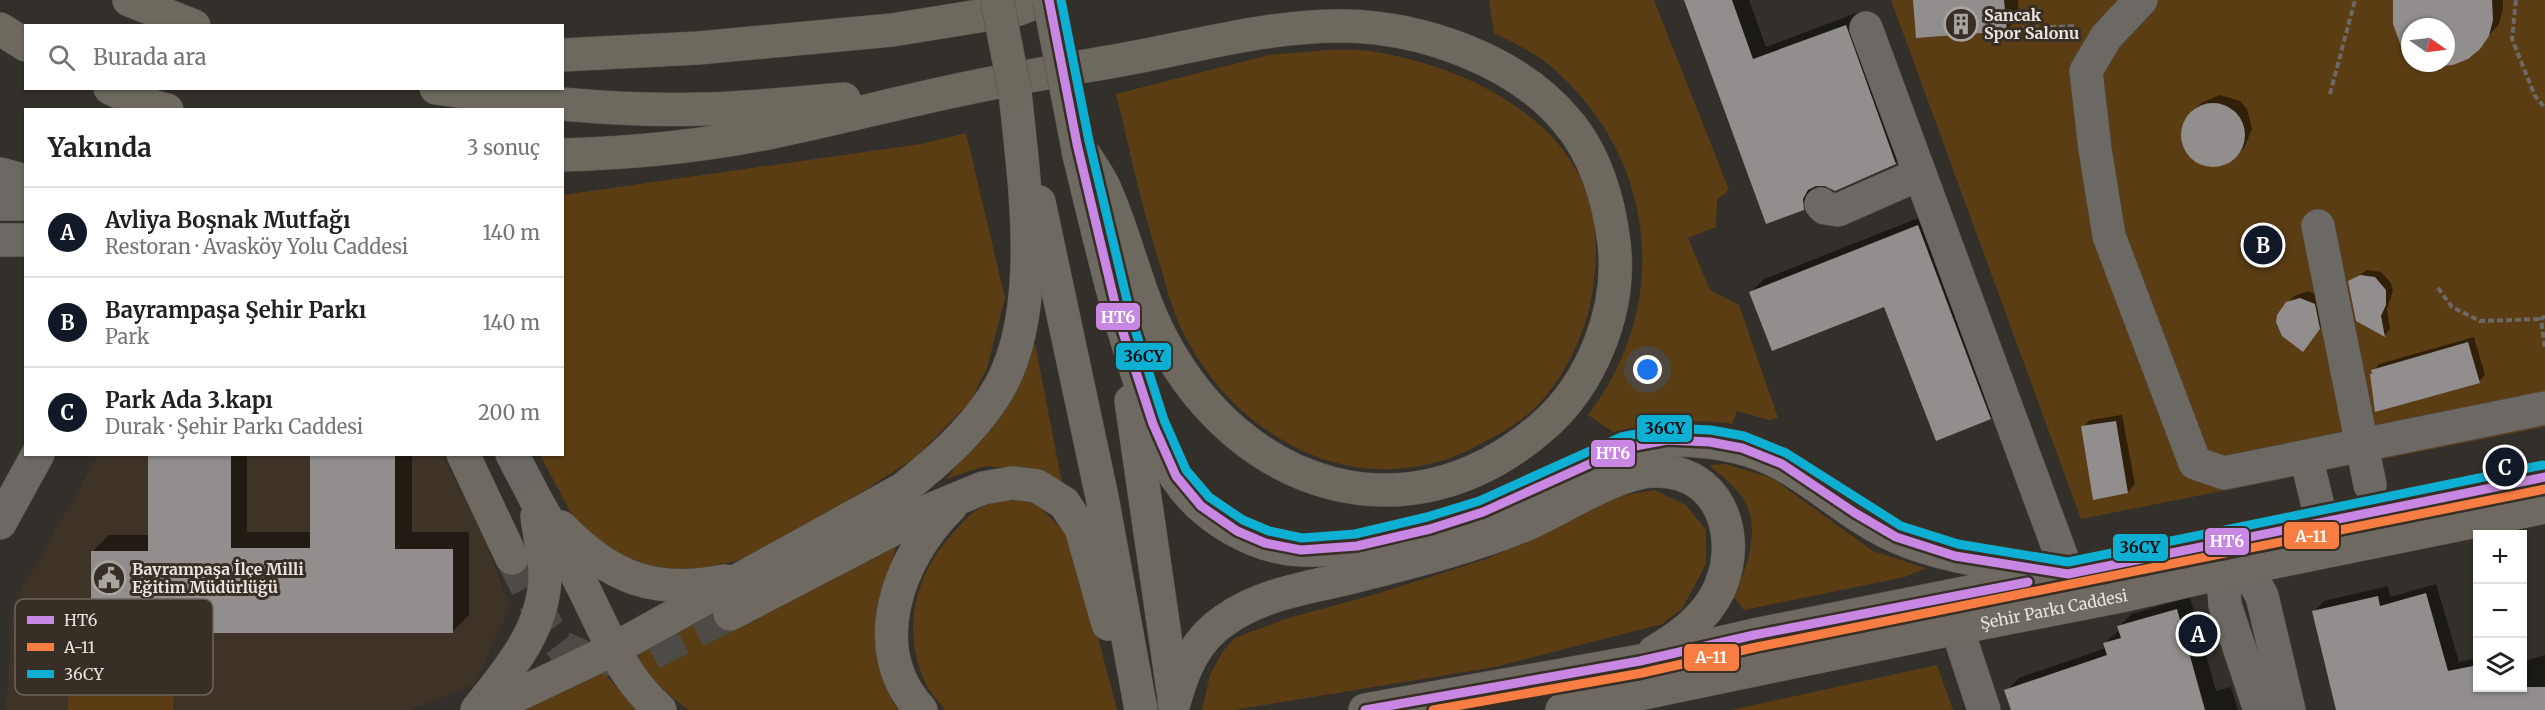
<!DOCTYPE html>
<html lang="tr">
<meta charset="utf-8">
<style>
:root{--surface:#fff;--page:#f2f2f2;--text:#202124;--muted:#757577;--line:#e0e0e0;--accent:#111827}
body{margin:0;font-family:Merriweather,serif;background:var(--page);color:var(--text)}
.controls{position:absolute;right:18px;bottom:18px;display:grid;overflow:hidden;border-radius:0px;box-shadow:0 2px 4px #0004}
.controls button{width:54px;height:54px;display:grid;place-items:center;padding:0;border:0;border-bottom:2px solid var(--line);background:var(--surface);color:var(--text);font:30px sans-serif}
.compass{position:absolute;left:2401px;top:18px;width:54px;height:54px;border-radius:50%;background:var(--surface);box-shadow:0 2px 4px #0004;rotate:104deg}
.you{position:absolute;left:1648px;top:370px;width:21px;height:21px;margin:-15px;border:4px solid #fff;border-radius:50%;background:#1a73e8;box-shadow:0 0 0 9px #1a73e833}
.badge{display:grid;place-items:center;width:39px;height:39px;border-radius:50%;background:var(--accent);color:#fff;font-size:20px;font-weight:700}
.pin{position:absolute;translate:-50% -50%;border:3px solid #fff;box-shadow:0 2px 6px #0006}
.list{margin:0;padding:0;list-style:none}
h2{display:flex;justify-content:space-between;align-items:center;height:78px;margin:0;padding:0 24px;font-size:26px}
h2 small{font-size:20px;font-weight:400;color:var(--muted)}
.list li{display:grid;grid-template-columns:39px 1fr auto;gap:18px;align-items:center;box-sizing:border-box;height:90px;padding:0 24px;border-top:2px solid var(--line)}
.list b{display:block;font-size:22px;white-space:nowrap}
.list p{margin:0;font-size:20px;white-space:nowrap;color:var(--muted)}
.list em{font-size:20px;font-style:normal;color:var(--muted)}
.icon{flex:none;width:33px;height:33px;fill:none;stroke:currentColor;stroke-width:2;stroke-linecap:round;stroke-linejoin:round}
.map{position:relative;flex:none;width:2545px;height:710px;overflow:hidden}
.search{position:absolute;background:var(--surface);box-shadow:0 2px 4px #0004;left:24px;top:24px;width:540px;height:66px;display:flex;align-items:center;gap:15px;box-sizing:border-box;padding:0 21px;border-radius:0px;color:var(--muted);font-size:22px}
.panel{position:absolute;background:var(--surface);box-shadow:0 2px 4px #0004;left:24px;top:108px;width:540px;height:348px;border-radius:0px}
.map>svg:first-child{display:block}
.built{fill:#3e3327}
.green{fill:#5b3d14;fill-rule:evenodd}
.shadow{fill:#0007}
.building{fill:#928e8e}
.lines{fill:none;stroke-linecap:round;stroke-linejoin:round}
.major-tunnel{stroke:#4e4a45;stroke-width:33;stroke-dasharray:33 16;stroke-linecap:butt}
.minor-casing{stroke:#504d48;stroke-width:34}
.major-casing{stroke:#504d48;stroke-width:34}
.highway-casing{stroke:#504d48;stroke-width:34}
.path{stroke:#6b6865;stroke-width:4;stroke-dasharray:6 3;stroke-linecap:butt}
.minor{stroke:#6c6965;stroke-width:33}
.major{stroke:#6e6961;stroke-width:33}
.highway{stroke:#6e695f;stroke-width:33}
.highway-bridge-casing{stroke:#504d48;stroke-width:34;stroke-linecap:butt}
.highway-bridge{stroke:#6e695f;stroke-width:33}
.bus-1-casing{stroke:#372f26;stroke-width:14}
.bus-2-casing{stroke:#372f26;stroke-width:14}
.bus-3-casing{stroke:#372f26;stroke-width:14}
.bus-1{stroke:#c787e3;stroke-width:9}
.bus-2{stroke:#f77d43;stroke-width:9}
.bus-3{stroke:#0dafd3;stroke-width:9}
.labels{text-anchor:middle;stroke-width:6;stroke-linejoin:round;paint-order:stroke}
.poi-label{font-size:16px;font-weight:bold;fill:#e9e4de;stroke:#372f26;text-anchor:start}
.street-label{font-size:16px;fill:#e9e4de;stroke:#372f26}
.key{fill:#372f26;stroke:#6c655d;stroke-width:1.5}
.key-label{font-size:16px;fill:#e9e4de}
.line-badge{stroke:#372f26;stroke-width:2}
.badge-label{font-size:16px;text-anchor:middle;font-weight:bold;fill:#fff}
.pale-badge-label{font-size:16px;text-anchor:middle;font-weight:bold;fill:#111}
</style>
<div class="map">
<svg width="2545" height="710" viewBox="0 0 2545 710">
<rect width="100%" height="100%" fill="#332f2a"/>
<path class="built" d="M98,455H442L482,531L510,607L474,685L410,710H6L13,604Z"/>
<path class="green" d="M1489,0H1654L1729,190L1717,200L1716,227L1688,238L1710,290L1739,305L1778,418L1769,420L1737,411L1732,424C1689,417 1658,425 1616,434L1588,415C1671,306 1658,163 1556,71C1538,54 1516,44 1494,33Z
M1891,0H2545V427L2081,519ZM2410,27H2446V63H2410Z
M1327,50C1343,50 1360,49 1376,52C1455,65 1550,107 1584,185C1599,221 1598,263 1591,300C1584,338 1558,390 1527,415C1511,429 1488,440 1469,450C1419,474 1361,476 1310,454C1259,432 1217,394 1190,345C1175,321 1168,293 1160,265C1142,209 1130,151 1116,94L1269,55Z
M966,133L1005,298L987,368L970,402L915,458L786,540L737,561L684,572L635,563L602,548L570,511L540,455L562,454L563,195L921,144Z
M1035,344L1062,483L1025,469L985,466L946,479C983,434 1010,396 1035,344Z
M1725,464L1772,478L1873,551L1926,568L1905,577L1744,610L1734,597C1746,569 1761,531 1745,502C1737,487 1721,476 1709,465Z
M1654,490L1686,505L1706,530V564L1682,609L1662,624L1495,667L1234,710H1202L1210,675L1223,651L1235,638L1285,619L1376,594L1489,558L1616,497Z
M1015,497L1037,504L1073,541L1117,710H945C939,702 930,693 926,684C902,635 913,580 947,540C972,511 976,505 1015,497Z
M896,547L878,611L876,650L893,703L899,710H689C666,694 649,677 633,653L720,606L740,626Z
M1937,665L1953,710H1731Z
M603,672L638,710H513Z
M69,676H174L173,710H68Z"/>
<path class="shadow" d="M1686,0H1749L1766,47L1859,12L1909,149L1895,163L1826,184L1816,185V195L1803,209Z
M1915,0H2018L2019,17L2006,30Z
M2397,0H2503V9L2499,24L2479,48L2453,63H2433H2446V27H2410V52Z
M2220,95L2240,101L2247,109L2252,129L2244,148L2236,156L2228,162L2209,166L2191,157L2185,148L2183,128L2193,111L2201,103Z
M1931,213L2003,405L1990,418L1885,305L1751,292L1764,279Z
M2367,270L2381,272L2391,283L2393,291L2387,309L2390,329L2385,335L2358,320L2350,281Z
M2308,291L2321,297L2326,321L2303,350L2282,309L2294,296Z
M2474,337L2485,375L2479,381L2371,374L2379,364Z
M2122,415L2135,484L2128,492L2083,427L2090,420Z
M150,454H247V532H311V454H412V532H469V615L452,632L92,552L109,535H150Z
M2436,584L2459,662L2478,658V688H2522V650L2525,661L2545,655V710H2338L2314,612L2324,601L2388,586L2390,597Z
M2190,597L2216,691L2231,687L2238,710H2012L2006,691L2019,678L2106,648L2105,643L2120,630L2119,626L2132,614Z"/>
<path class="building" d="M1684,0H1732L1753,59L1846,25L1896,164L1835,191L1825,186H1816L1808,190L1803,199L1804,210L1766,224Z
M1913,0H2004L2007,31L1916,38Z
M2393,0H2492L2493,20L2489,36L2480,49L2468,59L2453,65L2437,66L2428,63H2446V27H2410V58L2405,57L2393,24Z
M2181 135a32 32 0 1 1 64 0a32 32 0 1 1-64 0Z
M1918,225L1991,419L1936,441L1884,307L1772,351L1749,292Z
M2360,275L2375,277L2386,290V305L2381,316L2385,337L2356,321L2348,281Z
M2300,298L2315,304L2320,329L2303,352L2282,336L2276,322L2277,315L2286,302Z
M2468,342L2480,383L2375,412L2370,374H2372L2371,370Z
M2116,421L2128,493L2093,500L2081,426Z
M148,454H231V548H310V454H395V549H453V633H91V551H148Z
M2426,593L2448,671L2478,665V687H2545V710H2336L2312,611L2378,596L2380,606Z
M2177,609L2205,710H2011L2004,690L2107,655L2103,643L2121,638L2117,626Z"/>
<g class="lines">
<path class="major-tunnel" d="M512,558L547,627L563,648L586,658L626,661L651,654L730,614"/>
<g class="minor-casing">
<path id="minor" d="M2141,0L2106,37L2086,71L2095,149L2109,236L2195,463L2224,473L2545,408
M1866,28L2068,574
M0,174L26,181
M0,204H26
M1821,204L1825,208L1838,210L1920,174
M2318,226L2370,485
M0,240H26
M512,454L536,500
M2306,456L2322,523
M0,523L38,454
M1957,628L1984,710
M2260,710L2225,605L2224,591L2235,570L2253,580L2262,596L2289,710"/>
</g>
<g class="major-casing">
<g id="major">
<path d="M1078,151C1097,228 1114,304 1139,379C1148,409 1160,451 1176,477C1202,517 1255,549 1303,550C1360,552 1429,532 1482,512C1535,492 1615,440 1671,440C1709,440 1751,446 1785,466C1822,487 1855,518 1895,536C1946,560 2013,564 2068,574"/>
<path d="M1039,202L1102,497L1141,710"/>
<path d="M1131,401L1174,698"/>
<path d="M463,454L512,558"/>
<path d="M536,500C553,529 569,559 584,589C607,635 621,675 660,710"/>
<path d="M561,527C610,578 655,595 725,581"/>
<path d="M730,614L932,509L983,488L1012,483L1037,486L1064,503L1081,528L1108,624"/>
<path d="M1174,703C1183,670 1195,640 1225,620C1263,593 1309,588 1353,577C1411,562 1472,547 1527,524C1562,509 1619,470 1657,471C1731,471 1747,559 1707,609C1692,628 1674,640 1654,652"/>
<path d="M477,710C508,670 544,631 545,576C545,556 539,536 537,516"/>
<path d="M486,710L612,650L903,489C937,462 969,434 993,398C1046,320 1024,181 1015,92"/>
<path d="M921,710C864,649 898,558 951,506"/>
<path d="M1365,710L1640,661L1754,635L2545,477"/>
<path id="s1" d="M1562,710L1957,628L2126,595L2235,570L2545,507"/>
</g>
</g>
<g class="highway-casing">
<path id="highway" d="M129,0L194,26
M0,29L26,45
M562,55L698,48L892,30L1016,10L1042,0
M110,88L144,104L167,110
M436,88C523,101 613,112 701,109C749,108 797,103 844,99
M562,155C635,153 706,146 777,131C841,118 904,101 968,88C1019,77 1070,69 1120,60C1195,47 1268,25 1344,26C1421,27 1516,60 1566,120C1595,153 1609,200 1614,243C1622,309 1592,385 1541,428C1407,543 1242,489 1163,341C1137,293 1127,237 1104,187C1097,172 1086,158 1077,144"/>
</g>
<path class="path" d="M2516,0L2512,39L2535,96L2545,108
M2023,28L2077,26
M2330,94L2355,0
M2438,288L2452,307L2480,321L2541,319
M2545,316L2541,319L2545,349"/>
<use href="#minor" class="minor"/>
<use href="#major" class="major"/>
<use href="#highway" class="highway"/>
<g class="highway-bridge-casing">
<path id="highway-bridge" d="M997,0L1015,92
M1049,0L1077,144"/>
</g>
<use href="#highway-bridge" class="highway-bridge"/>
<g class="bus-1-casing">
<path id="bus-1" d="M1049,0L1077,144L1119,320L1153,424L1176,476L1201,506L1237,531L1265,543L1301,550L1357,546L1430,529L1483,512L1625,448L1667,440L1710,442L1742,448L1782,464L1855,513L1896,537L1955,556L2068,574L2545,477
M1365,710L1640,661L1754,635L2028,582"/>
</g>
<g class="bus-2-casing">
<path id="bus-2" d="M1433,710L1642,673L1757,647L2545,489"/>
</g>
<g class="bus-3-casing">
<path id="bus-3" d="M1061,0L1089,141L1131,317L1164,420L1186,470L1209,497L1243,520L1269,531L1302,538L1355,534L1427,517L1479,501L1621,437L1666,428L1711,430L1744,436L1786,453L1901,526L1958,544L2068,562L2543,465"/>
</g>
<use href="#bus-1" class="bus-1"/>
<use href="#bus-2" class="bus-2"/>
<use href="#bus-3" class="bus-3"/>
</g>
<defs>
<g id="building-ring" transform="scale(1.725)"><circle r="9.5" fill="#372f26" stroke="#a9a59f" stroke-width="1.5"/><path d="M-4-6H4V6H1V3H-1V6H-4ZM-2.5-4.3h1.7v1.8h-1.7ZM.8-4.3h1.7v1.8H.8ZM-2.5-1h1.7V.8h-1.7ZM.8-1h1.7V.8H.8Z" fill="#a9a59f"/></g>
<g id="civic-ring" transform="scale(1.725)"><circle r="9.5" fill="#372f26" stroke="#a9a59f" stroke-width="1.5"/><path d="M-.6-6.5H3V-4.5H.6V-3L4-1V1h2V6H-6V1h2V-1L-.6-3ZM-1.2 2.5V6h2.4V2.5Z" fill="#a9a59f"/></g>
</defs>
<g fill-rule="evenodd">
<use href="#building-ring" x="1961" y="24"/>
<use href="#civic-ring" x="109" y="578"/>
</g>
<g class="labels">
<g class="poi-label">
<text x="1984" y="21">Sancak<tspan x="1984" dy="18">Spor Salonu</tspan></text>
<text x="132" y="575">Bayrampaşa İlçe Milli<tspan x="132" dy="18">Eğitim Müdürlüğü</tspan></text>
</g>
<g class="street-label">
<text dy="6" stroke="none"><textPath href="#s1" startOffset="502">Şehir Parkı Caddesi</textPath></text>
</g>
</g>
<rect x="15" y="599" width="198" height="96" rx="9" class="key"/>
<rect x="27" y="616" width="27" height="8" fill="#c787e3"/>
<rect x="27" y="643" width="27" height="8" fill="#f77d43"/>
<rect x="27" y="670" width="27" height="8" fill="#0dafd3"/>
<g class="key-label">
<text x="64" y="626">HT6</text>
<text x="64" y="653">A-11</text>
<text x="64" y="680">36CY</text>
</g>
<g class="line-badge">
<rect x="1095" y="302" width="46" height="29" rx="6" fill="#c787e3"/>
<rect x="1115" y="342" width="57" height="29" rx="6" fill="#0dafd3"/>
<rect x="1636" y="414" width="57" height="29" rx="6" fill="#0dafd3"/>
<rect x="1590" y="439" width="46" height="29" rx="6" fill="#c787e3"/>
<rect x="2283" y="521" width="57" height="29" rx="6" fill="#f77d43"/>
<rect x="2204" y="527" width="46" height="29" rx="6" fill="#c787e3"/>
<rect x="2112" y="533" width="57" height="29" rx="6" fill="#0dafd3"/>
<rect x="1683" y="643" width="57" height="29" rx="6" fill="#f77d43"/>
</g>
<g class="badge-label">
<text x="1118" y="323">HT6</text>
<text x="1613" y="459">HT6</text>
<text x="2311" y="542">A-11</text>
<text x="2227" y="547">HT6</text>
<text x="1711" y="663">A-11</text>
</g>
<g class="pale-badge-label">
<text x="1144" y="362">36CY</text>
<text x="1665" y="434">36CY</text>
<text x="2140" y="553">36CY</text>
</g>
</svg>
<div class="controls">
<button>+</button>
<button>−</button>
<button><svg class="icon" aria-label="layers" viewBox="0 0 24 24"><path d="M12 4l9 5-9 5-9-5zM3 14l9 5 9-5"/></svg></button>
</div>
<svg class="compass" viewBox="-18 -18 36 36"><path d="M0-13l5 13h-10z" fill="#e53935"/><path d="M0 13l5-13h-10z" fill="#757577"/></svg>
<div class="you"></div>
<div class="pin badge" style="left:2198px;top:634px">A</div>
<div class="pin badge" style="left:2263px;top:245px">B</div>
<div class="pin badge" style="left:2505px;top:467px">C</div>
<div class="search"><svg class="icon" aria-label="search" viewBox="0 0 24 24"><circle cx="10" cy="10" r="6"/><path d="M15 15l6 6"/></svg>Burada ara</div>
<section class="panel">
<h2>Yakında<small>3 sonuç</small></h2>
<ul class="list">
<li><span class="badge">A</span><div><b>Avliya Boşnak Mutfağı</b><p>Restoran · Avasköy Yolu Caddesi</p></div><em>140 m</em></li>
<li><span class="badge">B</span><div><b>Bayrampaşa Şehir Parkı</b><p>Park</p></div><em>140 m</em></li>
<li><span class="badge">C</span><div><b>Park Ada 3.kapı</b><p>Durak · Şehir Parkı Caddesi</p></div><em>200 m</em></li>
</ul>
</section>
</div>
